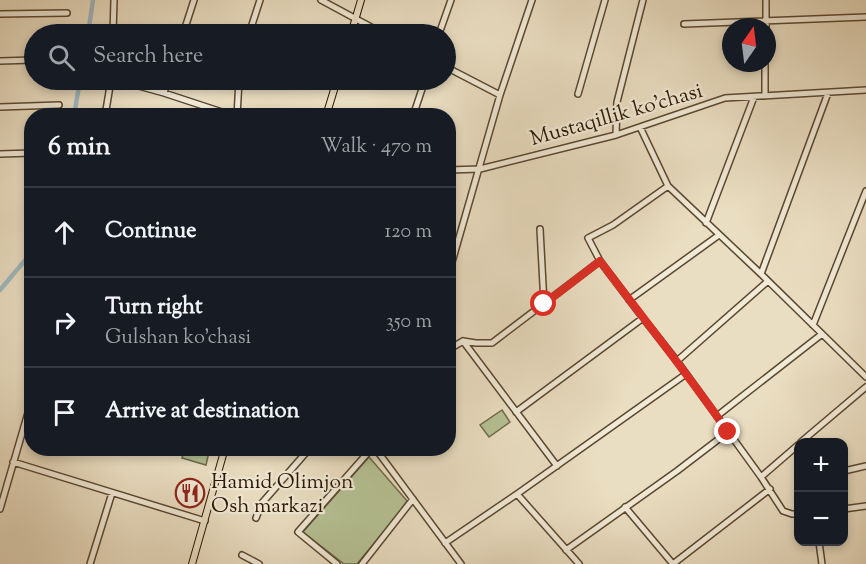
<!DOCTYPE html>
<meta charset="utf-8">
<style>
:root{--surface:#171b24;--page:#242831;--text:#f1f3f6;--muted:#9ea1a6;--line:#363941}
body{margin:0;font-family:"Sorts Mill Goudy",serif;background:var(--page);color:var(--text)}
.controls{position:absolute;right:18px;bottom:18px;display:grid;overflow:hidden;border-radius:12px;box-shadow:0 3px 9px #0003}
.controls button{width:54px;height:54px;display:grid;place-items:center;padding:0;border:0;border-bottom:2px solid var(--line);background:var(--surface);color:var(--text);font:30px sans-serif}
.compass{position:absolute;left:722px;top:18px;width:54px;height:54px;border-radius:50%;background:var(--surface);box-shadow:0 3px 9px #0003;rotate:14deg}
.stop{position:absolute;width:18px;height:18px;margin:-14px;border:4px solid #d93025;border-radius:50%;background:#fff}
.stop.end{background:#d93025;border-color:#fff;box-shadow:0 2px 6px #0008}
.list{margin:0;padding:0;list-style:none}
h2{display:flex;justify-content:space-between;align-items:center;height:78px;margin:0;padding:0 24px;font-size:26px}
h2 small{font-size:20px;font-weight:400;color:var(--muted)}
.list li{display:grid;grid-template-columns:39px 1fr auto;gap:18px;align-items:center;box-sizing:border-box;height:90px;padding:0 24px;border-top:2px solid var(--line)}
.list b{display:block;font-size:22px;white-space:nowrap}
.list p{margin:0;font-size:20px;white-space:nowrap;color:var(--muted)}
.list em{font-size:20px;font-style:normal;color:var(--muted)}
.icon{flex:none;width:33px;height:33px;fill:none;stroke:currentColor;stroke-width:2;stroke-linecap:round;stroke-linejoin:round}
.map{position:relative;flex:none;width:866px;height:564px;overflow:hidden}
.search{position:absolute;background:var(--surface);box-shadow:0 3px 9px #0003;left:24px;top:24px;width:432px;height:66px;display:flex;align-items:center;gap:15px;box-sizing:border-box;padding:0 21px;border-radius:33px;color:var(--muted);font-size:22px}
.panel{position:absolute;background:var(--surface);box-shadow:0 3px 9px #0003;left:24px;top:108px;width:432px;height:348px;border-radius:24px}
.map>svg:first-child{display:block}
.green{fill:#b5c194;stroke:#706b4a;stroke-width:1.5}
.lines{fill:none;stroke-linecap:round;stroke-linejoin:round}
.canal{stroke:#9fb9c0;stroke-width:4.5}
.minor-casing{stroke:#5b4730;stroke-width:8}
.major-casing{stroke:#2b1500;stroke-width:8}
.minor{stroke:#f1ead7;stroke-width:5}
.major{stroke:#eadec2;stroke-width:6}
.route{stroke:#d93025;stroke-width:8}
.labels{text-anchor:middle;stroke-width:4.5;stroke-linejoin:round;paint-order:stroke}
.street-label{font-size:21px;fill:#2b1500;stroke:#f1ead7}
.poi-label{font-size:21px;fill:#2b1500;stroke:#f1ead7;text-anchor:start}
</style>
<div class="map">
<svg width="866" height="564" viewBox="0 0 866 564">
<rect width="100%" height="100%" fill="#eadec2"/>
<filter id="stains"><feTurbulence type="fractalNoise" baseFrequency=".00333" numOctaves="4"/><feColorMatrix values="0 0 0 0 .2 0 0 0 0 .09 0 0 0 0 .02 0 0 0 .5 -.17"/></filter>
<radialGradient id="worn" r=".72"><stop offset=".6" stop-color="#630" stop-opacity="0"/><stop offset="1" stop-color="#630" stop-opacity=".3"/></radialGradient>
<path class="green" d="M502,410L510,422L489,437L480,425Z
M185,448L196,449L209,452L206,465L182,458Z
M369,457L408,502L357,564H344L303,532Z"/>
<g class="lines">
<path class="canal" d="M88,34L93,0
M74,116L80,80
M0,290L32,252"/>
<g class="minor-casing">
<path id="minor" d="M321,0L384,34
M0,14L67,13
M684,24L866,17
M766,27V0
M113,34L114,0
M183,34L194,0
M249,34L260,0
M439,34L451,0
M0,61L34,60
M446,67L500,95
M117,80L164,93L234,116
M164,93L168,80
M578,94L605,0
M765,96V63
M0,107L59,105
M105,116L111,80
M237,116L239,80
M413,116L425,80
M640,127L668,186L761,274L866,377
M616,135L617,102L643,0
M0,154L32,153
M448,170L480,169L616,135L725,98L866,90
M668,186L613,225L588,238L600,261L643,318L677,361L761,477L783,511L792,514H798
M706,223L754,97
M540,229L544,304
M761,274L828,93
M448,276L500,95L532,0
M629,300L719,235
M813,325L866,191
M463,341L557,466
M448,350L463,341L476,343H492L600,261
M677,361L768,281
M516,412L643,318
M717,416L822,334
M801,442L866,387
M375,448L461,564
M13,462L205,521
M844,471L866,466
M761,477L798,445
M517,494L579,564
M625,507L673,564
M0,509L32,399
M844,509L866,506
M256,518L262,503L310,448
M819,542L822,564
M445,543L517,494L686,374
M566,550L677,471L728,432
M242,555L259,564
M90,564L112,493
M337,564L298,532L372,448
M362,564L413,499
M673,564L770,489"/>
</g>
<g class="major-casing">
<path id="major" d="M351,34L361,0
M326,116L337,80
M192,564L225,448"/>
</g>
<use href="#minor" class="minor"/>
<use href="#major" class="major"/>
</g>
<g class="lines">
<path class="route" d="M544,304L600,261C643,318 687,373 728,432"/>
</g>
<defs>
<g id="restaurant-ring" transform="scale(1.5)"><circle r="9.5" fill="#f1ead7" stroke="#8f2418" stroke-width="1.5"/><path d="M-5-6h1v4h1v-4h1v4h1v-4h1v5L-1.5 .5V6h-2V.5L-5-1ZM5-6V6H3V1.5H1.5Q1.5-4 5-6Z" fill="#8f2418"/></g>
</defs>
<g fill-rule="evenodd">
<use href="#restaurant-ring" x="190" y="493"/>
</g>
<g class="labels">
<g class="street-label">
<text transform="translate(616 114) rotate(-16)" y="7">Mustaqillik ko'chasi</text>
</g>
<g class="poi-label">
<text x="211" y="488">Hamid Olimjon<tspan x="211" dy="24">Osh markazi</tspan></text>
</g>
</g>
<rect width="100%" height="100%" filter="url(#stains)"/>
<rect width="100%" height="100%" fill="url(#worn)"/>
</svg>
<div class="controls">
<button>+</button>
<button>−</button>
</div>
<svg class="compass" viewBox="-18 -18 36 36"><path d="M0-13l5 13h-10z" fill="#e53935"/><path d="M0 13l5-13h-10z" fill="#9ea1a6"/></svg>
<div class="stop" style="left:544px;top:304px"></div>
<div class="stop end" style="left:728px;top:432px"></div>
<div class="search"><svg class="icon" aria-label="search" viewBox="0 0 24 24"><circle cx="10" cy="10" r="6"/><path d="M15 15l6 6"/></svg>Search here</div>
<section class="panel">
<h2>6 min<small>Walk · 470 m</small></h2>
<ul class="list">
<li><svg class="icon" aria-label="ahead" viewBox="0 0 24 24"><path d="M12 20V5M6 11l6-6 6 6"/></svg><div><b>Continue</b></div><em>120 m</em></li>
<li><svg class="icon" aria-label="right" viewBox="0 0 24 24"><path d="M7 20v-9h11M14 6l5 5-5 5"/></svg><div><b>Turn right</b><p>Gulshan ko'chasi</p></div><em>350 m</em></li>
<li><svg class="icon" aria-label="arrive" viewBox="0 0 24 24"><path d="M6 21V4h12l-3 4 3 4H6"/></svg><div><b>Arrive at destination</b></div></li>
</ul>
</section>
</div>
